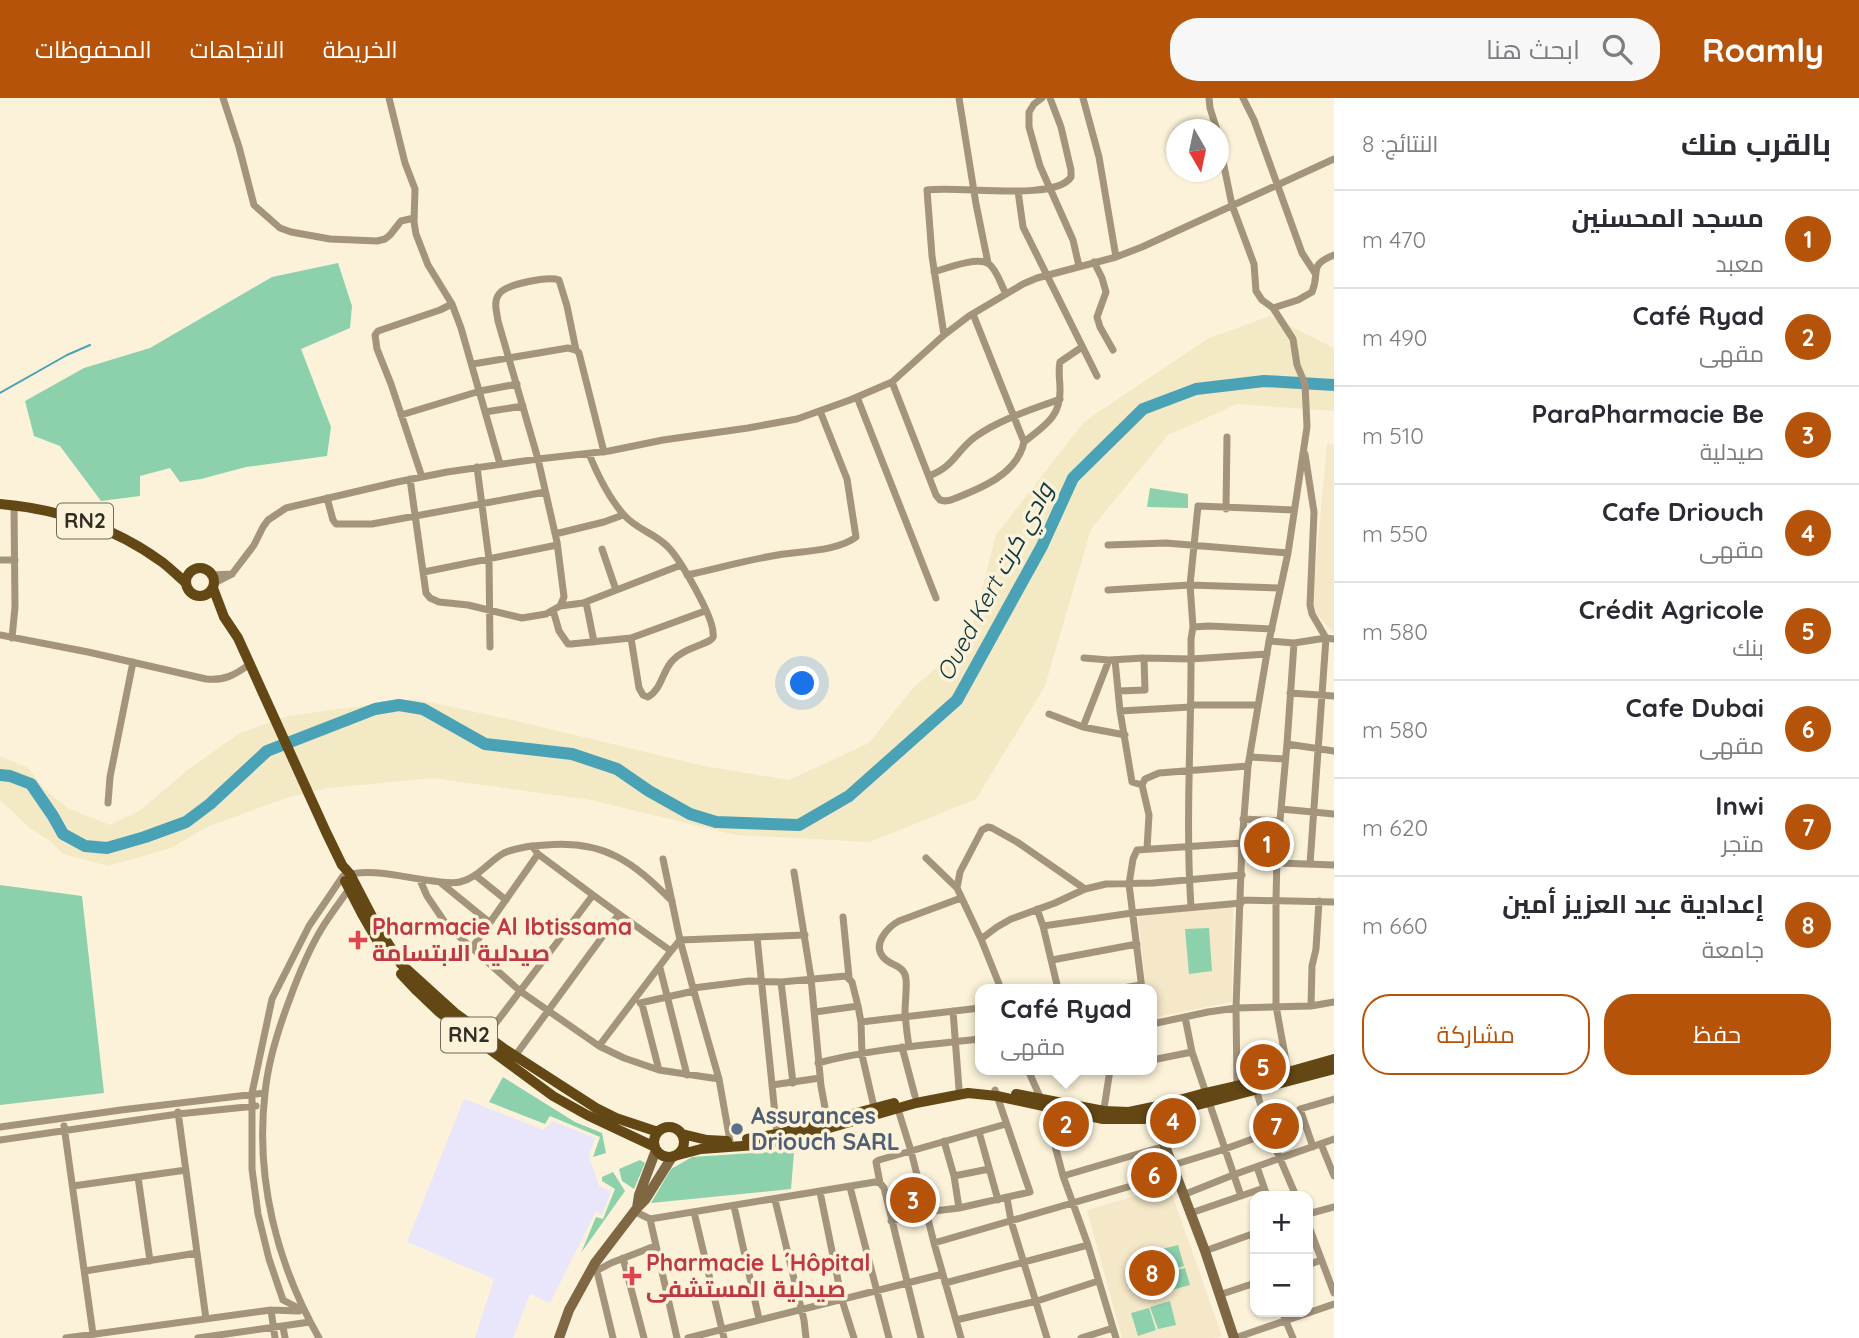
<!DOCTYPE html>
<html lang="ar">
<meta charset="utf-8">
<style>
:root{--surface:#fff;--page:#f7f7f7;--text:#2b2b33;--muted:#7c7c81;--line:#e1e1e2;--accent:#b45309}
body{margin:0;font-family:Quicksand,Cairo,sans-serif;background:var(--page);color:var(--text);direction:rtl}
.controls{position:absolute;right:21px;bottom:21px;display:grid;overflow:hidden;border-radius:14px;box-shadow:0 2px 5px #0004}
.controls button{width:63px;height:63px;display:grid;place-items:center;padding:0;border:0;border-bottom:2px solid var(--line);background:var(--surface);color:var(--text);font:35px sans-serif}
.compass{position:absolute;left:1166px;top:21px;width:63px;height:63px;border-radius:50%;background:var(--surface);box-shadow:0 2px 5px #0004;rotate:171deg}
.you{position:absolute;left:803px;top:586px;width:24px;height:24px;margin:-18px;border:5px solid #fff;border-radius:50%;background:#1a73e8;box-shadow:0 0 0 10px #1a73e833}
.badge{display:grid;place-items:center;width:46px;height:46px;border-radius:50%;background:var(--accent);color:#fff;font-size:23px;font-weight:700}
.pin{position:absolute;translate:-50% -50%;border:4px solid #fff;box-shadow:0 2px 7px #0006}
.popup{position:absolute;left:975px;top:886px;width:182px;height:91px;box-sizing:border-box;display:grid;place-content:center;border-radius:14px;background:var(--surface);filter:drop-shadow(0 2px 5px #0005);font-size:23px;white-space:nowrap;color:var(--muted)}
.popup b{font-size:26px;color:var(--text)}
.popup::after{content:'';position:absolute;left:50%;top:100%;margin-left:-14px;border:14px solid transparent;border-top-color:var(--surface)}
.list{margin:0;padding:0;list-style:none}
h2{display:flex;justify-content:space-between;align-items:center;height:91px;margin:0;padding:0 28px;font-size:30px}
h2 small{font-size:23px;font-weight:400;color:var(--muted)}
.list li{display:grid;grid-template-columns:46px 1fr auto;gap:21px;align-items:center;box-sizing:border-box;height:98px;padding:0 28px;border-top:2px solid var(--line)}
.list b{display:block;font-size:26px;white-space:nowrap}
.list p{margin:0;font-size:23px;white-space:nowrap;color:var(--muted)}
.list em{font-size:23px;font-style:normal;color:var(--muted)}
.actions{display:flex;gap:14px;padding:21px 28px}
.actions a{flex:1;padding:16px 0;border:2px solid var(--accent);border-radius:28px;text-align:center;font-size:24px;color:var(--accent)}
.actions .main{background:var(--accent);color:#fff}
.icon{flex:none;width:38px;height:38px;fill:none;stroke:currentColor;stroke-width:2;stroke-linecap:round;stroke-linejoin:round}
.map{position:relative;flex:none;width:1334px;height:1240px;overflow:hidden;direction:ltr}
header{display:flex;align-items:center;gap:42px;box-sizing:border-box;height:98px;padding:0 35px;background:var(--accent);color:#fff}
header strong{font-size:33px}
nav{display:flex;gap:38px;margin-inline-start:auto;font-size:24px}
.search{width:490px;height:63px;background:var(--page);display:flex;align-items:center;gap:18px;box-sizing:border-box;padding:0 24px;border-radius:28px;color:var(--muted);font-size:26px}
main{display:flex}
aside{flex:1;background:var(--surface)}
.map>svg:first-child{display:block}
.built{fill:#f4e8c8}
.medical{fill:#e9e5fb}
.green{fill:#8cd1ac}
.sand{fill:#f3e9c4}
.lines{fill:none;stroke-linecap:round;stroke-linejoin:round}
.stream{stroke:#4aa2b7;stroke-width:2}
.river{stroke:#4aa2b7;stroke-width:12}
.street{stroke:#a4947b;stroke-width:7}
.secondary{stroke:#7e6742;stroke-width:10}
.primary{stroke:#634714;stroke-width:10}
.health-dot{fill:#e0444e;stroke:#fbf2d9;stroke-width:2.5}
.service-dot{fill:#5c6f8a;stroke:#fbf2d9;stroke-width:2.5}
.labels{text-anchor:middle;stroke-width:7;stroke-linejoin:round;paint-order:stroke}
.shield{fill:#fbf2d9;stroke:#6e695a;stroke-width:2}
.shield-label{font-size:21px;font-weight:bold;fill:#312e24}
.health-label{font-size:23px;font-weight:bold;fill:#be3a42;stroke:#fbf2d9;text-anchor:start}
.service-label{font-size:23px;font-weight:bold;fill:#4e5e75;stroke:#fbf2d9;text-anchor:start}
.water-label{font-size:24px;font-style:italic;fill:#0f3842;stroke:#fbf2d9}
</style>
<header>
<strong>Roamly</strong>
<div class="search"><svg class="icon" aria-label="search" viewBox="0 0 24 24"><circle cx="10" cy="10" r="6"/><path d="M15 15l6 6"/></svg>ابحث هنا</div>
<nav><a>الخريطة</a><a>الاتجاهات</a><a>المحفوظات</a></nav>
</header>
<main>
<aside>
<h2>بالقرب منك<small>النتائج: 8</small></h2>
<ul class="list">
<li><span class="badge">1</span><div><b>مسجد المحسنين</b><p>معبد</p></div><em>470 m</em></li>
<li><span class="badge">2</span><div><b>Café Ryad</b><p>مقهى</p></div><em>490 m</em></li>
<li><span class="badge">3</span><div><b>ParaPharmacie Be</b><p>صيدلية</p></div><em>510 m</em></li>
<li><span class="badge">4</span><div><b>Cafe Driouch</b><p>مقهى</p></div><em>550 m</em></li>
<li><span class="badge">5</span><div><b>Crédit Agricole</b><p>بنك</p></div><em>580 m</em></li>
<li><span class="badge">6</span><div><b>Cafe Dubai</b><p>مقهى</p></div><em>580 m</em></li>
<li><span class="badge">7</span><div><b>Inwi</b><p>متجر</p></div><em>620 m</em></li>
<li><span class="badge">8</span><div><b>إعدادية عبد العزيز أمين</b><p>جامعة</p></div><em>660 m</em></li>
</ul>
<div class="actions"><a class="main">حفظ</a><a>مشاركة</a></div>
</aside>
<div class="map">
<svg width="1334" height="1240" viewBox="0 0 1334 1240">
<rect width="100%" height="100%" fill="#fbf2d9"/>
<path class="built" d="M1327,345L1334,347V536L1315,514L1313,499Z
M1233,809L1232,904L1152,920V891H1146L1138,818Z
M1169,1088L1222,1238L1214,1240H1122L1087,1112Z"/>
<path class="medical" d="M464,1001L544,1032L552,1023L595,1040L589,1058L599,1088L611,1093L602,1117L596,1113L550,1205L530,1196L513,1240H475L494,1181L407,1144Z"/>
<path class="green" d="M338,165L352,208L350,230L301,251L331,329L327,358L246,369L201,381L180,384L170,370L140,378V398L101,403L60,348L34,338L25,303L84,270L150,250L272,179Z
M1150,390L1188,396V410L1147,409Z
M0,787L82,798L104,995L0,1007Z
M1209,830L1212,873L1189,876L1185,831Z
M503,979L575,1024L602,1035L606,1055L593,1059L600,1039L550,1018L545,1026L489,1004Z
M785,1053L794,1054L791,1091L651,1105L671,1071L692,1059Z
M640,1062L645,1065L634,1091L622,1083L619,1071Z
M613,1074L625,1093L581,1155L596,1119L603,1121L615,1091L602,1083V1079Z
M1178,1147L1184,1168L1145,1179L1139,1157Z
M1185,1170L1190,1187L1161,1195L1157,1178Z
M1170,1203L1176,1227L1158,1231L1150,1209Z
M1149,1210L1156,1232L1138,1238L1131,1215Z"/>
<path class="sand" d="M1270,218L1334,250V313L1237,306L1168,337L1091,431L1045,588L976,701L870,744L736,737L591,702L433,680L328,690L286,700L207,729L171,750L108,768L63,756L49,742L32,732L0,702V658L28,670L46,693L68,710L110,727L139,713L189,671L240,635L288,618L414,601L508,621L704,668L789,682L869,645L913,590L969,541L996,437L1084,324L1207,241Z"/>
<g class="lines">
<path class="stream" d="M0,295L67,257L90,247"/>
<path class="river" d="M0,677L10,678L31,686L53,718L63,736L85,748L107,750L145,739L186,724L210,706L267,653L375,611L399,607L423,611L485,646L572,656L617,671L649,693L690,716L716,724L799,727L849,698L957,602L1042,448L1073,380L1143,311L1196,291L1264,283L1334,287"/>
<path class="street" d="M223,0L239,49L254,107L280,130L291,134L330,141L377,143L385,141L390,137L401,123L414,120
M389,0L405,65L415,91L414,124L416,136L428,167L452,206L461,230L500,366
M959,0L976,106L988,165
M1042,0L1034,6L1029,14V29L1040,68L1073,142L1079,168
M1083,0L1099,59L1116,159
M1209,0L1210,10L1217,32
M1243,0L1254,22L1302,155L1315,175
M1218,39L1232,107L1254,166L1256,193L1262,202L1273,210L1293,241L1297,267L1305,286L1307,329L1288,455L1269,543L1248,668L1242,745L1236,910L1237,988
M1018,93L1023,129L1097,278
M1094,164L1102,180L1106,194L1097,219L1100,229L1113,252
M934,174C947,170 978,158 989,166C997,172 1001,187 1006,196
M1273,210L1298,202L1312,194C1321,173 1307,168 1334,157
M944,237L932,158L927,92C957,87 1055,104 1071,79V72L1061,29L1050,0
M473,266L568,250L576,252L579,255L604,354
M892,284L936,397L940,402L945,403L951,402C979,391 1017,377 1024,344L973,216
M857,299L936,500
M485,314L523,308
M401,317L480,293L517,286
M1024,344C1044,328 1061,319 1060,291C1060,282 1058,273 1060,264L1082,249
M589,356C598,378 608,399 624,417C637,432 655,435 668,449C680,461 713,518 713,535C714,540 713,540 709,543C697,549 682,552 673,562C662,573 662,591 648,599L643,597L639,590L631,540
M1305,356L1314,414L1310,507L1312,516L1326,540L1310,766
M477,369L489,461L490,549
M929,378C955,368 956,353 975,339C1000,321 1031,312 1060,301
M422,379L391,286L377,251L375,237L378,233L440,212L452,206
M410,381L426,495L430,500L439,504L468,507L522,520L546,516L560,508L564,499L557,444L538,361L498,223C497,214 493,204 499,196C506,186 548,178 559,182L567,208L576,252
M327,400L333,422L336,426H372L545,394
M1226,411L1227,339
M555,436L604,424L623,417
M1108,447L1166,445L1288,455
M602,451L616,492
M0,462H15
M424,474L557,447
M212,477L232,476
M687,477C715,471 743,463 772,458C796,453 837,454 856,439L847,381L820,313
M214,485L232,476L254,447L263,429L268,422L286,410L397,384L447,374L538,361L609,353L663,342L748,330L797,321L850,302L892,284L944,237L969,218L1023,186L1037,180L1116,159L1142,149L1334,61
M1108,492L1190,487L1280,490
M586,504L594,544
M560,508L583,505L681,467
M553,512L559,533L568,546H571L631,540L705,513
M1193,529L1209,528L1272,531
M0,537L88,554L206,581C224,583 235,577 250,566
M12,540L15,509L14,407
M1269,543L1294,545L1326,540L1334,541
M1084,560L1109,562L1144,560L1191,561L1267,556
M1115,562L1120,613L1132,684L1142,687
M1119,593L1145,592L1144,560
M1290,595L1334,598
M1191,607H1257
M1120,613L1191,609
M1049,616L1083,629L1125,637
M1083,629L1109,562
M1287,646L1334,653
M1250,659L1285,661
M108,705L110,679L133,564
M1281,711L1334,716
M1243,721L1280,723
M1147,751L1149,717L1142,687L1145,681L1159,675L1248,668
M1242,754L1277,755
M926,760L957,790
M663,761L680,842L693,890L749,883L781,884L846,878L852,884L858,908
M1277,765L1334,767
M794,774L811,880L821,988L828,1026
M475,777L506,802
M420,782L427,798L444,823L454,834L520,893L599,948L624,960L659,972L719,981
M441,785L489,824
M593,797L619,816
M1241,802L1334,804
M1191,809C1185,720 1192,631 1191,541L1193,529L1190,487L1198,408L1294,412
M1037,811L1043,828L1132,815L1241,805
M843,819L849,879
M1043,828L1058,891
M757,839L777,1036
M981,841L997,829L1011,821L1055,805L1085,791L1106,786L1153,785L1242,777
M472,850L538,756
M1052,862L1137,846
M660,870L687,977
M781,884L793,985
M693,890L719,981L730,1043
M1001,891L981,841L957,790L960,774L982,732L988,729L992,730L1017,744L1085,791
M1117,891L1141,887
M1142,891L1129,786L1133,761L1137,752L1242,745
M640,905L694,893
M642,906L659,972
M1311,908L1312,868L1316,851L1319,803
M953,913L959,991
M815,914L858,908L861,924L862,957L874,1009
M1185,919L1192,954L1241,1098
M861,924L980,910
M1152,926L1208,914L1236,910L1311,908L1334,904
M486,938L593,797L538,756L532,748
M599,948L671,853
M909,948C907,937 906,926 905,915C905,903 907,892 906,881C905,867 890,868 883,859C872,846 888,829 899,823L961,800
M902,949L915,998
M515,958L619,816L671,853L680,842L805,837
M1152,962L1192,954
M818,965C871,951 926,947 980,941
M1028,972L1045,1010L1063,1078L1088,1147L1116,1240
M1288,974L1276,908V804L1277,755L1287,646L1294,545
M772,987L820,980
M1255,988L1269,1035L1296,1098
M897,1008L911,1053L934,1145L961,1240
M178,1014L206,1221
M1103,1017L1110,972
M64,1028L93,1236
M0,1029L121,1012L265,995
M979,1034L998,1102
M0,1042L178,1016L256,1008
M944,1043L954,1078
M1321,1046L1334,1078
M1313,1049L1300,1011L1334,1001
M1173,1067L1225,1051L1269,1035
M1257,1069L1267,1098
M1063,1078L1165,1048
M138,1079L150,1163
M880,1085L876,1064L879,1062L1006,1026
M73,1088L186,1072
M850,1089L889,1240
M820,1094L842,1202L854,1240
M1183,1097L1233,1077L1334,1041
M1007,1100L1011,1123L1047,1240
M775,1102L804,1222L806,1240
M734,1108L759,1221
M959,1110L954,1078L989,1071
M634,1113L650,1121L875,1084L880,1085L884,1090L921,1240
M694,1114L724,1240
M1191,1115L1264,1090
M1308,1116L1334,1109
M650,1121L677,1240
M891,1123L926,1114L959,1110L1030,1094L995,992
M1308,1126L1334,1195
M934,1145L1176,1075
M1205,1153L1255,1135
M623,1160L644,1240
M595,1165L613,1240
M1308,1167L1321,1162
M598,1172L611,1165L655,1148
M85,1173L197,1155
M945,1185L1088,1147
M1219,1197L1255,1185
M271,1212L275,1240
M304,1213L283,1202L269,1161L258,1116L252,1071V995L272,901L309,828L343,778C371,769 405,780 433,783C442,784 452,786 460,784C478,780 489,763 504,755C517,749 532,748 546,747C605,742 633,764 672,803
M1282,1214L1293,1240
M956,1222L1037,1203L1098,1183
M283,1229L285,1240
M66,1240L271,1212L299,1213
M198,1240L310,1224
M319,1240C277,1166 255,1081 265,995C268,964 278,932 289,903C298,878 308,853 322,830C330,817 340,804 349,791
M688,1240L943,1176
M1081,1240L1113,1230
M1235,1240L1334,1206"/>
<path class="secondary" d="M1154,1010L1165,1048L1205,1153L1234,1240
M637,1110L639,1097L656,1052
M559,1240L569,1212L595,1165L637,1110L645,1102L672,1059"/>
<path class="primary" d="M0,406C58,411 114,429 162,464C170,470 178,478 186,485
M186 484a14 14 0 1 1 28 0a14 14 0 1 1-28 0Z
M213,490L224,519L238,540L326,734L342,767L350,776L377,828L401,866L455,915L506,952L596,1010L616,1020L658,1034
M345,783L362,816L381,849
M401,876L417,893L439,914L553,998L587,1017L655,1049
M1016,996L1104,1013L1129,1014L1153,1009L1205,995L1253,984L1334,961
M654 1044a15 15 0 1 1 30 0a15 15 0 1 1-30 0Z
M682,1036L707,1042L727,1043
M747,1041L777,1036L894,1005
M678,1057L701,1051L756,1047L784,1043L916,1005L968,995L997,998L1103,1021H1144L1334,971"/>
</g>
<g class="health-dot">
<path d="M354.5 831.5h7v7h7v7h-7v7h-7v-7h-7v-7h7z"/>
<path d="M628.5 1167.5h7v7h7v7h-7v7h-7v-7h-7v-7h7z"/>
</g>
<circle class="service-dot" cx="737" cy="1031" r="7"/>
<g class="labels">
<g class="shield">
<rect x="57" y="405.5" width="56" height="35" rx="5"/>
<rect x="441" y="919.5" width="56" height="35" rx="5"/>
</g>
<g class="shield-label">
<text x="85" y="430">RN2</text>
<text x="469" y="944">RN2</text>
</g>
<g class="health-label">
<text x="372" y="837">Pharmacie Al Ibtissama<tspan x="372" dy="26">صيدلية الابتسامة</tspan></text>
<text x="646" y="1173">Pharmacie L´Hôpital<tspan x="646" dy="26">صيدلية المستشفى</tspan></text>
</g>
<g class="service-label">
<text x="751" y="1026">Assurances<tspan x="751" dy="26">Driouch SARL</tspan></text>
</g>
<g class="water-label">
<text transform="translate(995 484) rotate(-62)" y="8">Oued Kert وادي كرت</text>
</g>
</g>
</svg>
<div class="controls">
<button>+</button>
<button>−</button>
</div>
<svg class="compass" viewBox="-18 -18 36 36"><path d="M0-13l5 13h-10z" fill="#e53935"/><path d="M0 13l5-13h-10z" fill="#7c7c81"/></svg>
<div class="you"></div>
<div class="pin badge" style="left:1267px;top:746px">1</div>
<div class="pin badge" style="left:1066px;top:1026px">2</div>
<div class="popup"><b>Café Ryad</b>مقهى</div>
<div class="pin badge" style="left:913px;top:1102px">3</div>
<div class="pin badge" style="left:1173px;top:1023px">4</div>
<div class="pin badge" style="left:1263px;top:969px">5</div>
<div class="pin badge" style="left:1154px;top:1077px">6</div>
<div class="pin badge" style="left:1276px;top:1028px">7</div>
<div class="pin badge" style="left:1152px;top:1175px">8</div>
</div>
</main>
